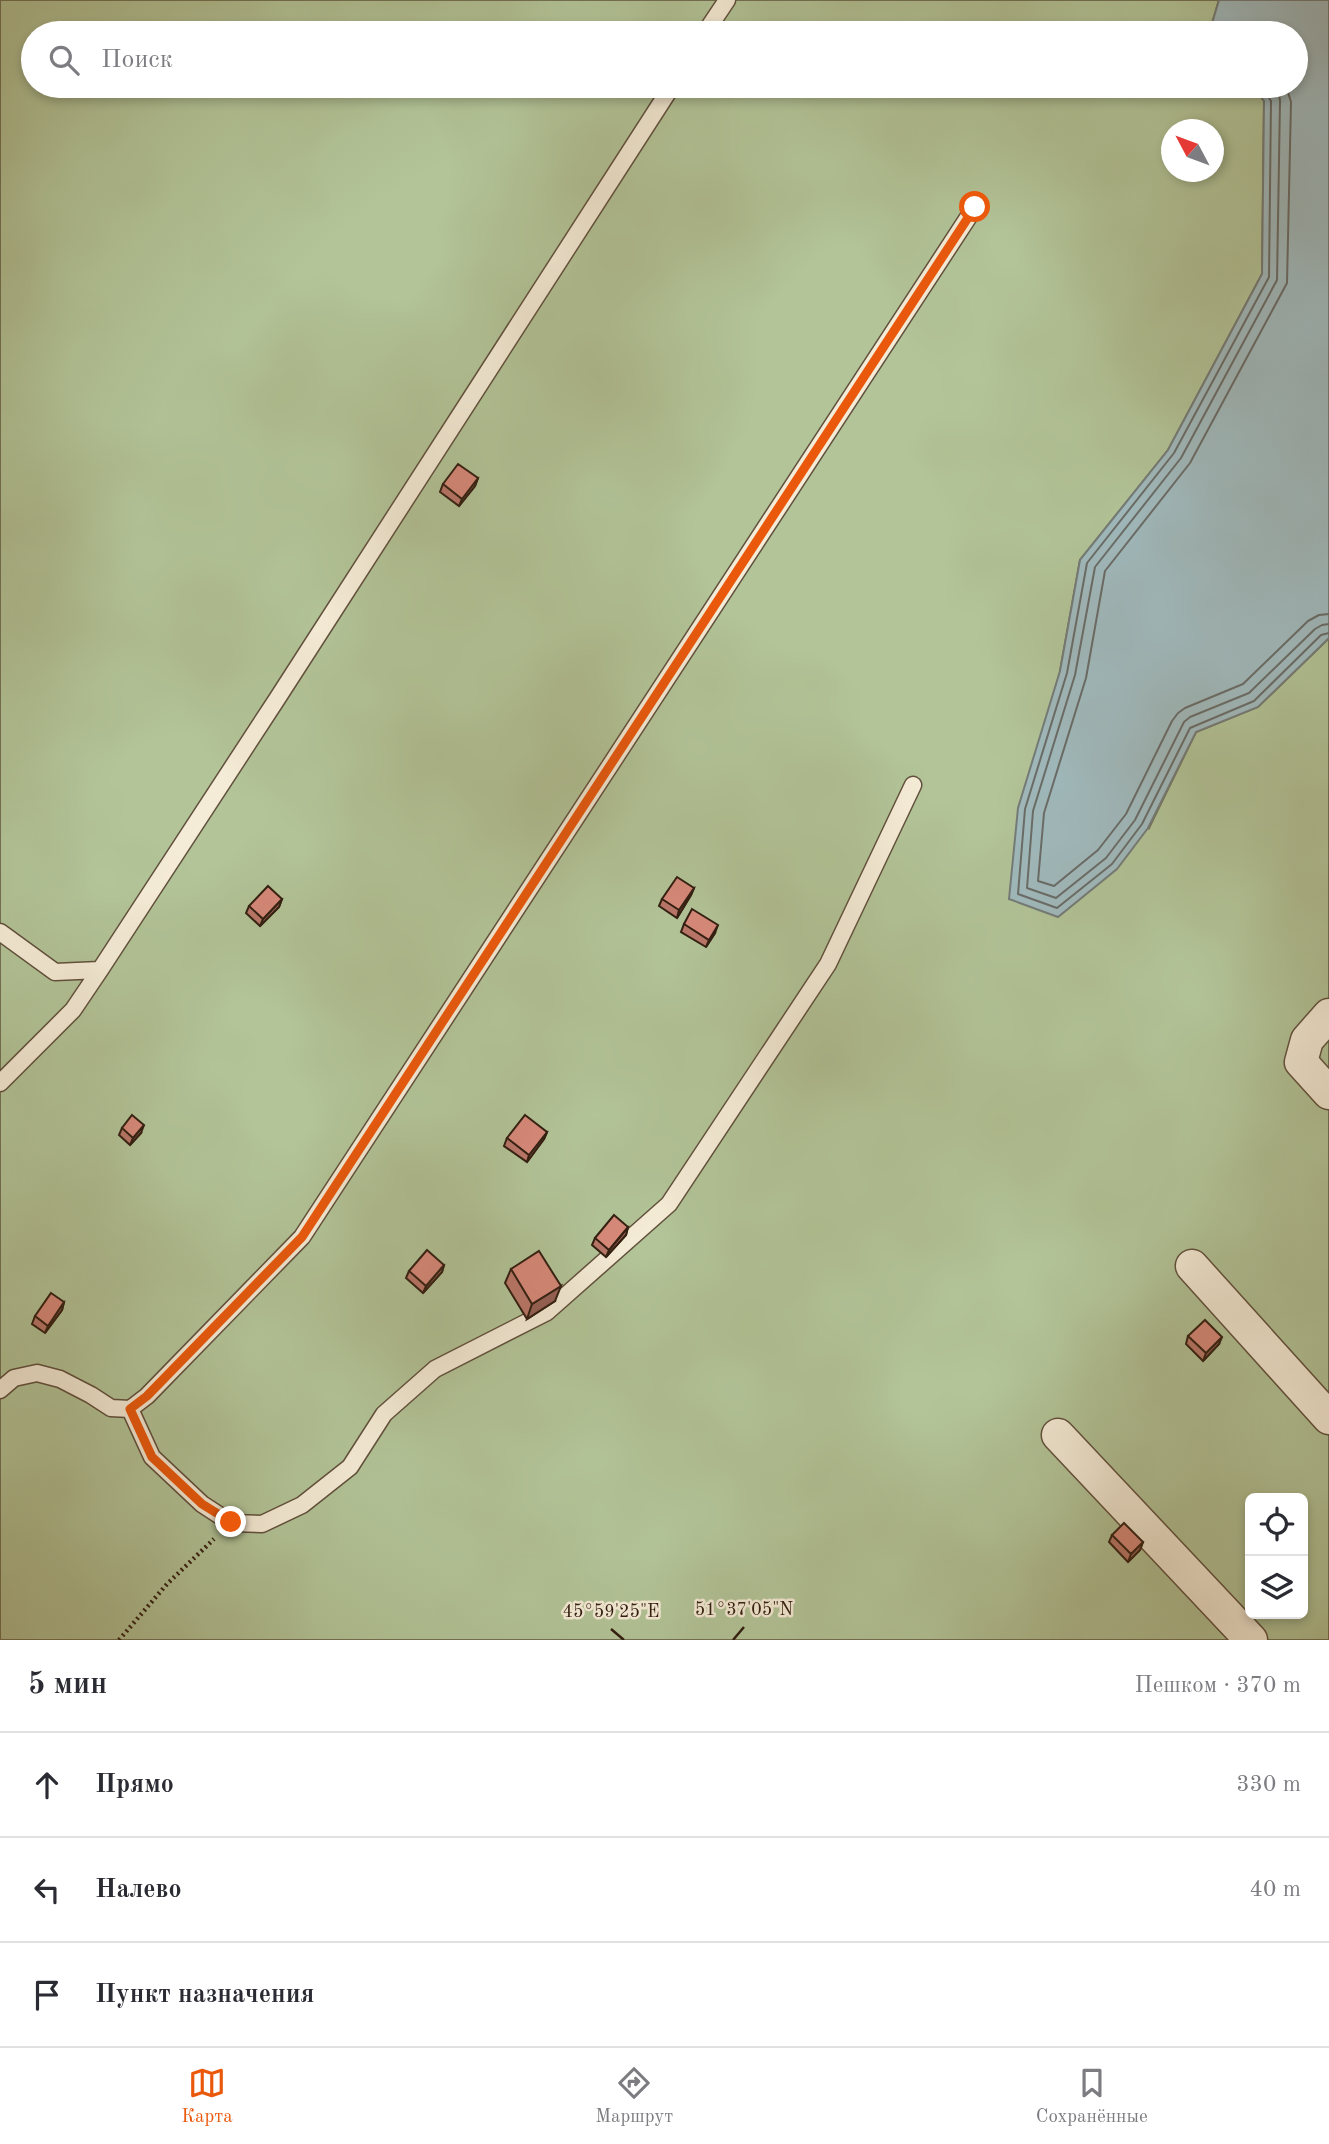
<!DOCTYPE html>
<html lang="ru">
<meta charset="utf-8">
<style>
:root{--surface:#fff;--page:#f7f7f7;--text:#2b2b33;--muted:#7c7c81;--line:#e1e1e2;--accent:#ea580c}
body{margin:0;font-family:"Old Standard TT",serif;background:var(--page);color:var(--text)}
.controls{position:absolute;right:21px;bottom:21px;display:grid;overflow:hidden;border-radius:10px;box-shadow:0 4px 10px #0003}
.controls button{width:63px;height:63px;display:grid;place-items:center;padding:0;border:0;border-bottom:2px solid var(--line);background:var(--surface);color:var(--text);font:35px sans-serif}
.compass{position:absolute;left:1161px;top:119px;width:63px;height:63px;border-radius:50%;background:var(--surface);box-shadow:0 4px 10px #0003;rotate:311deg}
.stop{position:absolute;width:21px;height:21px;margin:-16px;border:5px solid #ea580c;border-radius:50%;background:#fff}
.stop.end{background:#ea580c;border-color:#fff;box-shadow:0 2px 7px #0008}
.list{margin:0;padding:0;list-style:none}
h2{display:flex;justify-content:space-between;align-items:center;height:91px;margin:0;padding:0 28px;font-size:30px}
h2 small{font-size:23px;font-weight:400;color:var(--muted)}
.list li{display:grid;grid-template-columns:46px 1fr auto;gap:21px;align-items:center;box-sizing:border-box;height:105px;padding:0 28px;border-top:2px solid var(--line)}
.list b{display:block;font-size:26px;white-space:nowrap}
.list em{font-size:23px;font-style:normal;color:var(--muted)}
.icon{flex:none;width:38px;height:38px;fill:none;stroke:currentColor;stroke-width:2;stroke-linecap:round;stroke-linejoin:round}
.map{position:relative;flex:none;width:1329px;height:1640px;overflow:hidden}
.search{position:absolute;background:var(--surface);box-shadow:0 4px 10px #0003;left:21px;right:21px;top:21px;height:77px;display:flex;align-items:center;gap:18px;box-sizing:border-box;padding:0 24px;border-radius:38px;color:var(--muted);font-size:26px}
.sheet{height:406px;background:var(--surface)}
nav{display:flex;justify-content:space-around;align-items:center;box-sizing:border-box;height:98px;border-top:2px solid var(--line);background:var(--surface);font-size:19px;color:var(--muted)}
nav a{display:grid;justify-items:center;gap:4px}
nav .on{color:var(--accent)}
.map>svg:first-child{display:block}
.green{fill:#b2c498;stroke:#727254;stroke-width:2;fill-rule:evenodd}
.water{fill:#a0babe;stroke:#747c79;stroke-width:2}
.lines{fill:none;stroke-linecap:round;stroke-linejoin:round}
.shore{stroke:#696c68;stroke-width:2}
.service-casing{stroke:#61503d;stroke-width:19}
.minor-casing{stroke:#61503d;stroke-width:35}
.path{stroke:#321f11;stroke-width:4.5;stroke-dasharray:2 3.5;stroke-linecap:butt}
.service{stroke:#f5ecd7;stroke-width:16}
.minor{stroke:#f5ecd7;stroke-width:32}
.wall{fill:#b97669;stroke:#321f11;stroke-width:2}
.shaded-wall{fill:#966055;stroke:#321f11;stroke-width:2}
.building{fill:#d7897a;stroke:#321f11;stroke-width:2}
.route{stroke:#ea580c;stroke-width:9}
.ticks{fill:none;stroke:#321f11;stroke-width:2.5}
.ticks-label{font-size:18px;text-anchor:middle;fill:#321f11;stroke:#f5ecd7;stroke-width:5;stroke-linejoin:round;paint-order:stroke}
</style>
<div class="map">
<svg width="1329" height="1640" viewBox="0 0 1329 1640">
<rect width="100%" height="100%" fill="#efe1c2"/>
<filter id="stains"><feTurbulence type="fractalNoise" baseFrequency=".00286" numOctaves="4"/><feColorMatrix values="0 0 0 0 .2 0 0 0 0 .09 0 0 0 0 .02 0 0 0 .5 -.17"/></filter>
<radialGradient id="worn" r=".72"><stop offset=".6" stop-color="#630" stop-opacity="0"/><stop offset="1" stop-color="#630" stop-opacity=".3"/></radialGradient>
<path class="green" d="M0,0H1219L1210,30L1212,33H33V86H1253L1264,101L1262,274L1168,450L1080,560L1060,671L1149,828L1196,732L1258,707L1329,638V1640H0ZM1172,130H1214V172H1172ZM1250,1498H1303V1614H1250Z"/>
<path class="water" d="M1219,0H1329V638L1258,707L1196,732L1148,828L1117,869L1058,917L1009,899L1018,808L1060,671L1080,560L1168,450L1262,274L1264,101L1253,86H1296V33H1212L1210,30Z"/>
<g class="lines">
<path class="shore" d="M1262,86L1271,101L1269,277L1174,453L1087,563L1067,673L1025,809L1018,894L1057,908L1112,864L1142,824L1190,728L1254,701L1321,635L1329,633
M1273,86L1279,94L1280,101L1277,280L1181,458L1095,567L1075,675L1033,811L1027,888L1056,898L1106,858L1135,820L1184,722L1190,717L1249,693L1315,629L1322,625L1329,624
M1286,86L1291,102L1287,283L1190,463L1105,571L1086,678L1044,813L1038,881L1054,886L1098,850L1126,814L1172,721L1178,713L1185,708L1243,684L1308,621L1319,615L1329,614"/>
<g class="service-casing">
<path id="service" d="M705,33L727,0
M0,932L55,972L100,970
M0,1083L73,1010L100,970L277,699L672,86
M0,1390L14,1378L37,1373L60,1379L91,1395L111,1408L130,1409L152,1457L202,1504L231,1523L262,1524L302,1505L350,1467L384,1414L435,1369L547,1312L669,1204L828,964L913,785
M130,1409L147,1396L302,1237L975,207"/>
</g>
<g class="minor-casing">
<path id="minor" d="M1329,1015L1307,1040L1301,1062L1329,1093
M1192,1266L1329,1418
M1058,1435L1251,1640"/>
</g>
<path class="path" d="M119,1640L167,1584L214,1539"/>
<use href="#service" class="service"/>
<use href="#minor" class="minor"/>
</g>
<path class="wall" d="M478,478L475,486L459,506L440,492L443,484Z
M694,888L691,895L677,918L659,906L662,899Z
M282,899L279,907L260,926L246,913L249,906Z
M684,924L715,933L706,947L681,932Z
M122,1128L141,1133L130,1145L119,1135Z
M547,1132L544,1139L527,1162L504,1146L507,1138Z
M628,1227L626,1235L606,1257L592,1245L595,1238Z
M444,1265L442,1272L423,1293L406,1278L409,1271Z
M511,1269L555,1301L527,1319L505,1283Z
M64,1302L62,1310L45,1333L32,1324L35,1316Z
M1188,1336L1219,1344L1203,1361L1186,1344Z
M1112,1535L1143,1542L1140,1550L1128,1562L1109,1542Z"/>
<path class="shaded-wall" d="M478,478L475,486L459,506L462,499Z
M694,888L691,895L677,918L679,910Z
M282,899L279,907L260,926L263,919Z
M718,925L715,933L706,947L709,940Z
M144,1125L141,1133L130,1145L133,1138Z
M547,1132L544,1139L527,1162L529,1155Z
M628,1227L626,1235L606,1257L609,1250Z
M444,1265L442,1272L423,1293L426,1286Z
M561,1286L555,1301L527,1319L532,1304Z
M64,1302L62,1310L45,1333L48,1326Z
M1222,1337L1219,1344L1203,1361L1206,1353Z
M1143,1542L1140,1550L1128,1562L1131,1554Z"/>
<path class="building" d="M458,464L478,478L462,499L443,484Z
M677,877L694,888L679,910L662,899Z
M268,886L282,899L263,919L249,906Z
M692,909L718,925L709,940L684,924Z
M132,1115L144,1125L133,1138L122,1128Z
M525,1115L547,1132L529,1155L507,1138Z
M614,1215L628,1227L609,1250L595,1238Z
M427,1250L444,1265L426,1286L409,1271Z
M539,1251L561,1286L532,1304L511,1269Z
M51,1293L64,1302L48,1326L35,1316Z
M1205,1320L1222,1337L1206,1353L1188,1336Z
M1124,1523L1143,1542L1131,1554L1112,1535Z"/>
<g class="lines">
<path class="route" d="M231,1522L202,1504L152,1457L130,1409L147,1396L302,1237L975,207"/>
</g>
<path class="ticks" d="M611,1629L624,1640M733,1640L744,1627"/>
<g class="ticks-label">
<text x="744" y="1615">51°37'05"N</text>
<text x="611" y="1617">45°59'25"E</text>
</g>
<rect width="100%" height="100%" filter="url(#stains)"/>
<rect width="100%" height="100%" fill="url(#worn)"/>
</svg>
<div class="controls">
<button><svg class="icon" aria-label="locate" viewBox="0 0 24 24"><circle cx="12" cy="12" r="6"/><path d="M12 2v4M12 18v4M2 12h4M18 12h4"/></svg></button>
<button><svg class="icon" aria-label="layers" viewBox="0 0 24 24"><path d="M12 4l9 5-9 5-9-5zM3 14l9 5 9-5"/></svg></button>
</div>
<svg class="compass" viewBox="-18 -18 36 36"><path d="M0-13l5 13h-10z" fill="#e53935"/><path d="M0 13l5-13h-10z" fill="#7c7c81"/></svg>
<div class="stop" style="left:975px;top:207px"></div>
<div class="stop end" style="left:231px;top:1522px"></div>
<div class="search"><svg class="icon" aria-label="search" viewBox="0 0 24 24"><circle cx="10" cy="10" r="6"/><path d="M15 15l6 6"/></svg>Поиск</div>
</div>
<section class="sheet">
<h2>5 мин<small>Пешком · 370 m</small></h2>
<ul class="list">
<li><svg class="icon" aria-label="ahead" viewBox="0 0 24 24"><path d="M12 20V5M6 11l6-6 6 6"/></svg><div><b>Прямо</b></div><em>330 m</em></li>
<li><svg class="icon" aria-label="left" viewBox="0 0 24 24"><path d="M17 20v-9H6M10 6l-5 5 5 5"/></svg><div><b>Налево</b></div><em>40 m</em></li>
<li><svg class="icon" aria-label="arrive" viewBox="0 0 24 24"><path d="M6 21V4h12l-3 4 3 4H6"/></svg><div><b>Пункт назначения</b></div></li>
</ul>
</section>
<nav>
<a class="on"><svg class="icon" aria-label="map" viewBox="0 0 24 24"><path d="M3 6l6-2 6 2 6-2v14l-6 2-6-2-6 2zM9 4v14M15 6v14"/></svg>Карта</a>
<a><svg class="icon" aria-label="directions" viewBox="0 0 24 24"><path d="M12 3l9 9-9 9-9-9zM9 14v-3h6M13 9l2 2-2 2"/></svg>Маршрут</a>
<a><svg class="icon" aria-label="saved" viewBox="0 0 24 24"><path d="M7 4h10v16l-5-4-5 4z"/></svg>Сохранённые</a>
</nav>
